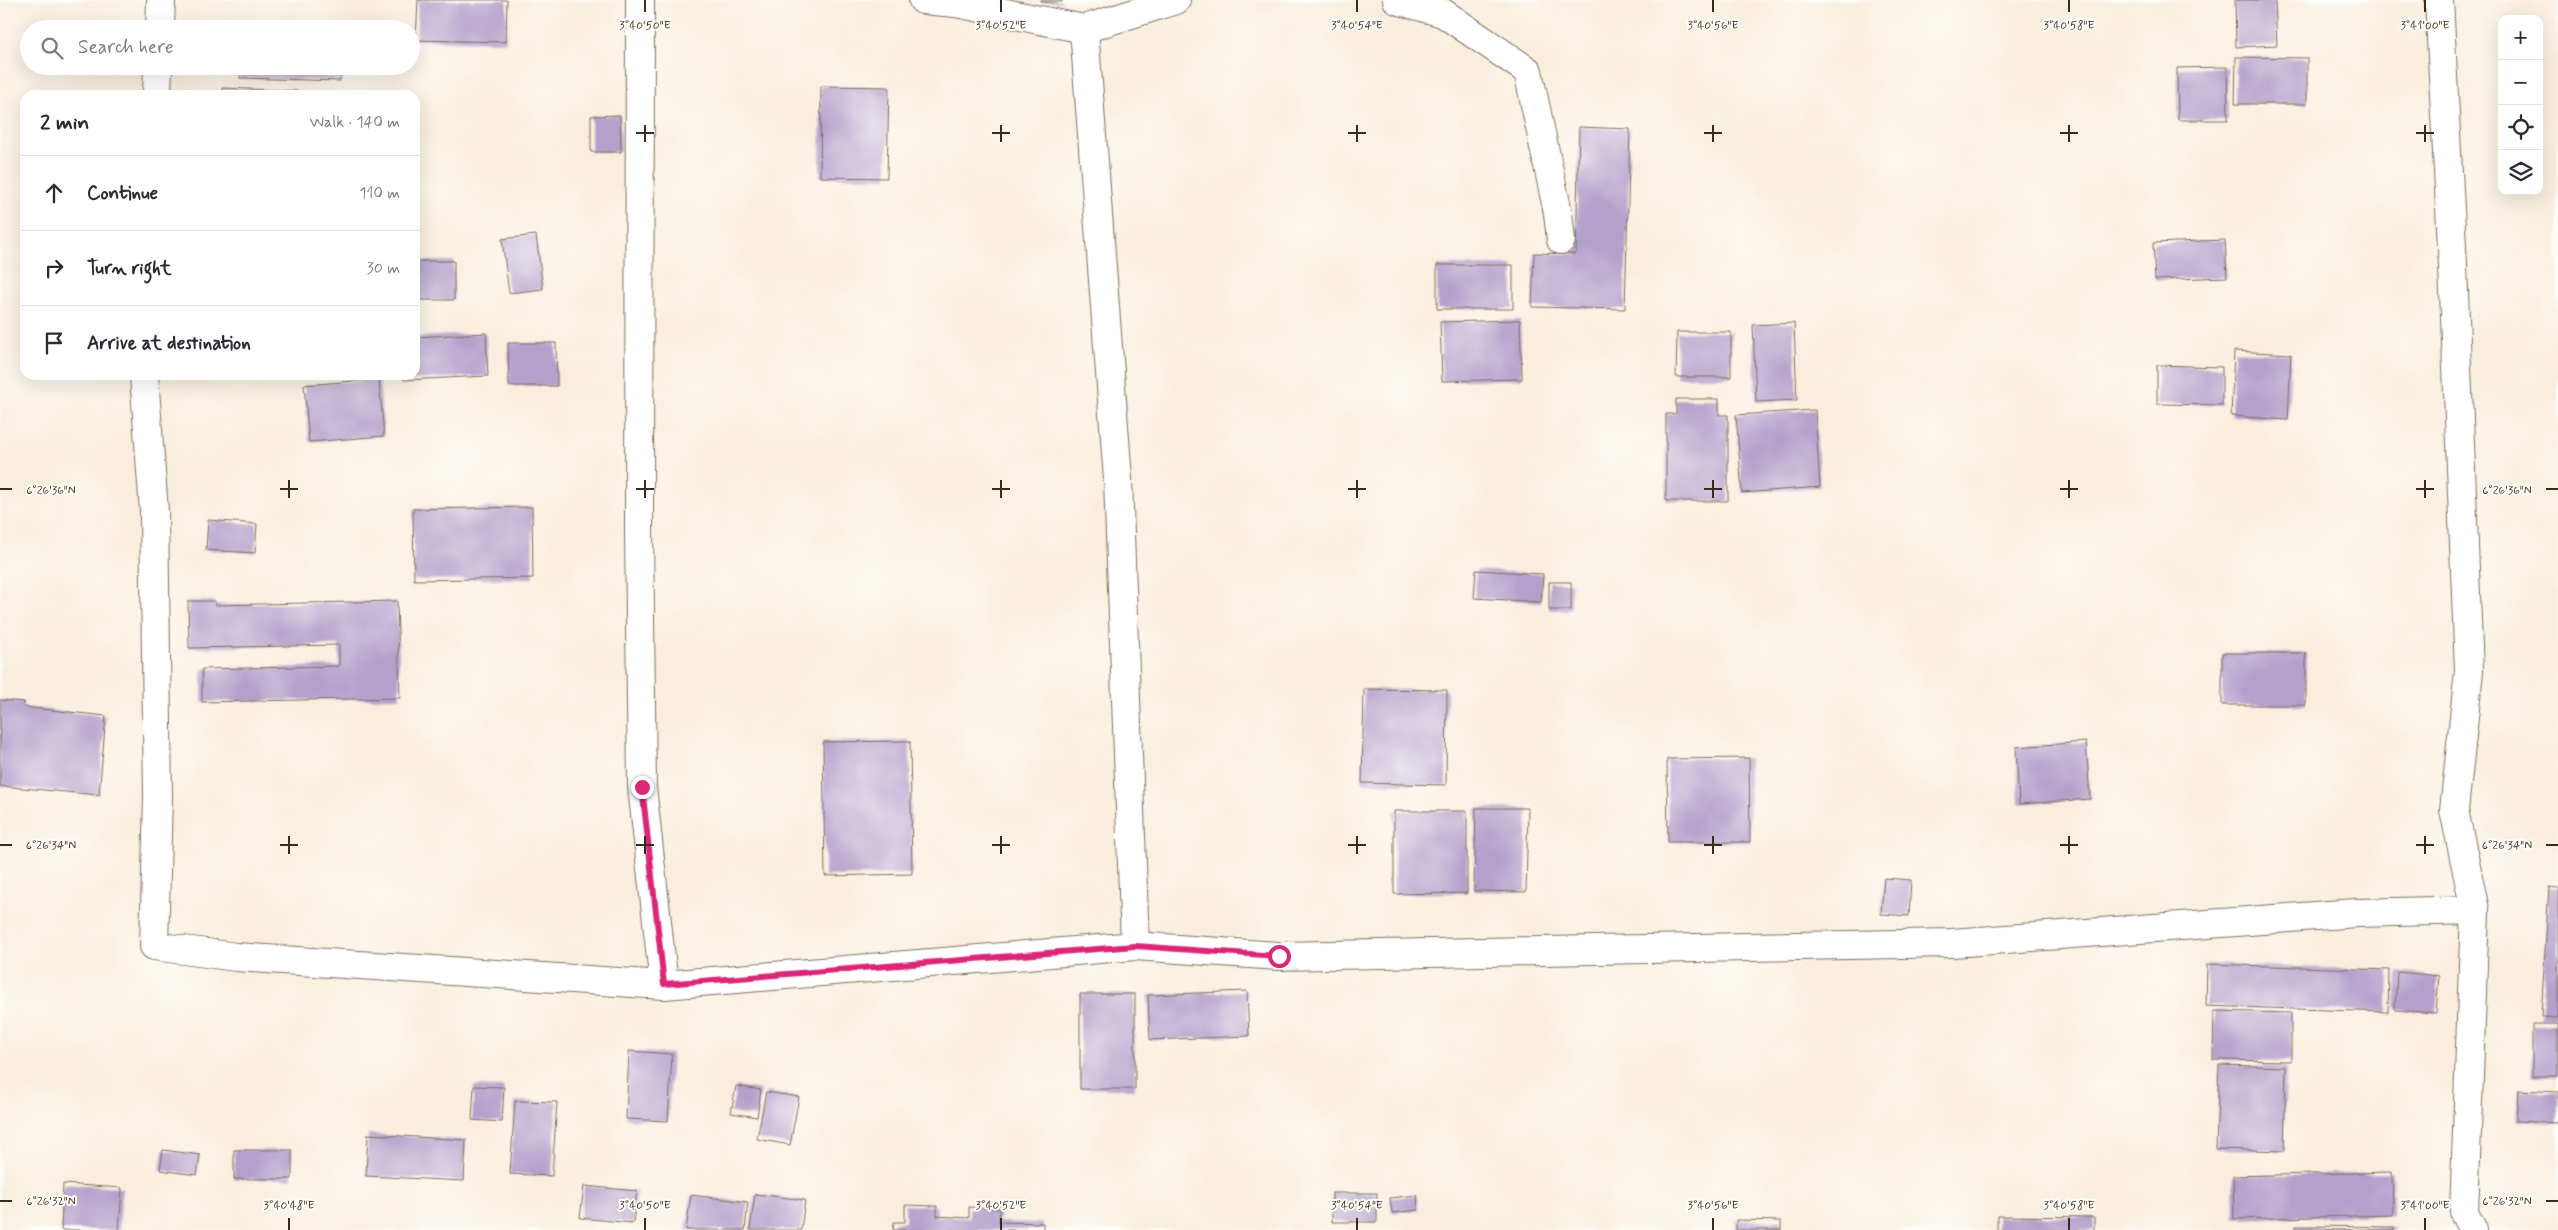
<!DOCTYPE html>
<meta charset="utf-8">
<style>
:root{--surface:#fff;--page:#f7f7f7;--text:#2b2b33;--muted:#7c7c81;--line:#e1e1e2}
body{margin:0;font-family:Mynerve,sans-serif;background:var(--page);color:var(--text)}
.controls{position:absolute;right:15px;top:15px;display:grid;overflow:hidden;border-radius:10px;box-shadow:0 5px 20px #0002}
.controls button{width:45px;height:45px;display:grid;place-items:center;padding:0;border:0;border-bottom:1px solid var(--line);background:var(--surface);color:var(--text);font:25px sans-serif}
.stop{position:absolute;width:15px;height:15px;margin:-11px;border:4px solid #db2777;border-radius:50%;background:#fff}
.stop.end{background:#db2777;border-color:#fff;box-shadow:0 1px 5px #0008}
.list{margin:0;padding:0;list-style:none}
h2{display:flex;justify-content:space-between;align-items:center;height:65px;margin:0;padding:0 20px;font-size:21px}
h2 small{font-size:16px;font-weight:400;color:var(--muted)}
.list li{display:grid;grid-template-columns:32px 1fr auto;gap:15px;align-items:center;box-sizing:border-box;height:75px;padding:0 20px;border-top:1px solid var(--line)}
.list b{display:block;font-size:19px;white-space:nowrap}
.list em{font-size:16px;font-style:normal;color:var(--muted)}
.icon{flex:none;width:28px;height:28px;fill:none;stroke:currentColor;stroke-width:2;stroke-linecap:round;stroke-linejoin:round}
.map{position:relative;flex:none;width:2558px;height:1230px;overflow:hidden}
.search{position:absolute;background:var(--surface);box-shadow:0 5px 20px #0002;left:20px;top:20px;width:400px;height:55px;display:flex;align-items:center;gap:12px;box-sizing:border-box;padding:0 18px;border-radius:28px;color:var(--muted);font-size:19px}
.panel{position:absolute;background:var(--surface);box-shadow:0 5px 20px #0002;left:20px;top:90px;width:400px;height:290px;border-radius:15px}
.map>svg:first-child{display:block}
.building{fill:#b3a1cc}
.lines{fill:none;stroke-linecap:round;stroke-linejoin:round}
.minor-casing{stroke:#7e6f61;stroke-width:30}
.minor{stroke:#fff;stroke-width:28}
.route{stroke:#db2777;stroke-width:6}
.ticks{fill:none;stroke:#3b2a1e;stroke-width:2}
.ticks-label{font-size:12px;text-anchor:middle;fill:#3b2a1e;stroke:#fdfcf7;stroke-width:4;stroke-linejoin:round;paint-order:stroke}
</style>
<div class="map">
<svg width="2558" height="1230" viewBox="0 0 2558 1230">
<rect width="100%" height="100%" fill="#fdfcf7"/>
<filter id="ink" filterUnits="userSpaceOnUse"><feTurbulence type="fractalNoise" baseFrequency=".02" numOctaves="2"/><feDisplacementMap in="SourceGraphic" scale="10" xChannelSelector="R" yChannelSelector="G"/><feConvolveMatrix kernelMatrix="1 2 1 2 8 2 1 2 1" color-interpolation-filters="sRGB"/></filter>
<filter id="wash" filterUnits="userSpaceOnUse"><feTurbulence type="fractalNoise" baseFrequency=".0096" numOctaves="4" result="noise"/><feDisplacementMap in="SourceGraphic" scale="20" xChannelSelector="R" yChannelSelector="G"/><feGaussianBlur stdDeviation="1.12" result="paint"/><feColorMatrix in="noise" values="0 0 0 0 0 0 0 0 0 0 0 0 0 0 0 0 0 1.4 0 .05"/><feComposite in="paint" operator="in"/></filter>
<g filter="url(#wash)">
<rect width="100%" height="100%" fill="#f9eede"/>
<g id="blocks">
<path class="building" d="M418,0H507L506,42L416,40Z
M1041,0H1062V2H1041Z
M2235,0H2275L2277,45L2236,47Z
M2236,57L2307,58V104H2235Z
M241,66H341L340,81L240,78Z
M2227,67L2228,120H2178L2177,68Z
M821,86L889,87L887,178L820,177Z
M222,88L297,91V95H222Z
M620,115L621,152H591V116Z
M1579,127L1630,129L1625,309L1532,307L1534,253L1576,254Z
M536,235L543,289L509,293L502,239Z
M2225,240L2227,277L2155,280L2153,243Z
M415,261H454V300H415Z
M1437,265H1513V309H1437Z
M1520,320L1522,379L1442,381L1440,322Z
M1794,323L1797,400L1756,402L1753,325Z
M1677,332H1731V377H1676Z
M486,333L488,376L404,380L403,375H415V337Z
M508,343H556L557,386H509Z
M2234,351L2291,354L2288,420L2231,416Z
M2157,365L2222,367V405L2157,404Z
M379,379L384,436L309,442L304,385Z
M1676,399H1719V415H1728V501H1666V414H1676Z
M1815,410L1820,487L1742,493L1736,415Z
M532,507L533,578L414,580L413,509Z
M208,520L257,524L255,553L206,550Z
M1476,570L1543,574L1541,602L1474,598Z
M1549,582H1571V610H1549Z
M188,601H215V605L397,601L400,698L202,702V669L339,666V645L189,648Z
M2222,653H2306V705H2222Z
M1364,689L1447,690L1446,785L1362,783Z
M0,700L24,702L23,707L106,716L99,795L0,786Z
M910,741L912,874L825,876L823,742Z
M2086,742L2090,799L2019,804L2016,747Z
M1749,758L1750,842H1668L1667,759Z
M1476,808H1528L1526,892L1474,891Z
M1394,811H1467V893L1394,894Z
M1884,878L1911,880L1909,916L1881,914Z
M2549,887L2558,888V1018L2541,1017Z
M2207,964L2389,970L2388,1012L2206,1006Z
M2397,972L2439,976L2436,1013L2395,1010Z
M1247,991L1249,1036L1150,1040L1148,995Z
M1080,994H1135V1089H1080Z
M2214,1011L2291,1013V1061L2213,1060Z
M2532,1024H2558V1076H2532Z
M629,1051L672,1054L668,1121L626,1119Z
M2219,1065L2286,1067L2284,1151L2216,1149Z
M474,1086L504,1087L502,1122L472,1120Z
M736,1086L761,1090L757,1117L731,1113Z
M2518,1090L2558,1092V1123L2516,1121Z
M766,1092L799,1097L790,1145L757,1139Z
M515,1101L557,1102L552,1176L510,1174Z
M368,1134L466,1140L464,1181L366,1176Z
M163,1150L200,1155L197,1175L160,1170Z
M234,1150H292V1179H234Z
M2392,1172L2393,1215L2234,1219L2233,1176Z
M63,1184L122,1188L119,1230H61Z
M584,1186L637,1191L633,1223L580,1218Z
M1332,1193H1377V1222H1332Z
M755,1194L805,1200L801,1230H750Z
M691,1195L748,1202L745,1230H686Z
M1417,1195L1418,1210L1392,1213L1390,1198Z
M905,1205L937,1206V1216L969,1218V1207L1000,1209L999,1222L1043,1223V1230H893L894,1222H905Z
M1997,1216L2094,1217V1230H1997Z
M1736,1220L1781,1221V1230H1736Z
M2296,1226L2394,1227V1230H2296Z"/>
</g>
</g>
<g filter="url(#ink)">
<use href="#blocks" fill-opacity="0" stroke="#7e6f61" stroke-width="1"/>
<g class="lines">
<g class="minor-casing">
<path id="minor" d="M640,0L639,532L642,787L664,985
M923,0L956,3L1084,29L1176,0
M1397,0L1443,13L1528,71L1558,213L1561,240
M2439,0L2453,266L2469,671L2454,810L2475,910
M160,29L161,0
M1084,29L1118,479L1135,946
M157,95L158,66
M144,375L154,512L158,797L154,946L236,957L664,985L1135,946L1279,956L1952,943L2356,913L2475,910L2464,1213L2473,1230"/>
</g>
<use href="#minor" class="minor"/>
</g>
</g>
<g class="lines" filter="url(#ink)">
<path class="route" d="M642,787L664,984L1135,946L1279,956"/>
</g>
<path class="ticks" d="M645,0V12M1001,0V12M1357,0V12M1713,0V12M2069,0V12M2425,0V12M645,125V142M1001,125V142M1357,125V142M1713,125V142M2069,125V142M2425,125V142M636,133H654M992,133H1010M1348,133H1366M1704,133H1722M2060,133H2078M2416,133H2434M289,480V498M645,480V498M1001,480V498M1357,480V498M1713,480V498M2069,480V498M2425,480V498M0,489H12M280,489H298M636,489H654M992,489H1010M1348,489H1366M1704,489H1722M2060,489H2078M2416,489H2434M2546,489H2558M289,836V854M645,836V854M1001,836V854M1357,836V854M1713,836V854M2069,836V854M2425,836V854M0,845H12M280,845H298M636,845H654M992,845H1010M1348,845H1366M1704,845H1722M2060,845H2078M2416,845H2434M2546,845H2558M0,1201H12M2546,1201H2558M289,1218V1230M645,1218V1230M1001,1218V1230M1357,1218V1230M1713,1218V1230M2069,1218V1230M2425,1218V1230"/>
<g class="ticks-label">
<text x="645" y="29">3°40'50"E</text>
<text x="1001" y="29">3°40'52"E</text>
<text x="1357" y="29">3°40'54"E</text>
<text x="1713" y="29">3°40'56"E</text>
<text x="2069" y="29">3°40'58"E</text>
<text x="2425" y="29">3°41'00"E</text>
<text x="51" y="494">6°26'36"N</text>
<text x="2507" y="494">6°26'36"N</text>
<text x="51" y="849">6°26'34"N</text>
<text x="2507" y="849">6°26'34"N</text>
<text x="51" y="1205">6°26'32"N</text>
<text x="2507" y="1205">6°26'32"N</text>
<text x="289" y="1209">3°40'48"E</text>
<text x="645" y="1209">3°40'50"E</text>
<text x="1001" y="1209">3°40'52"E</text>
<text x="1357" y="1209">3°40'54"E</text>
<text x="1713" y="1209">3°40'56"E</text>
<text x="2069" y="1209">3°40'58"E</text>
<text x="2425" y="1209">3°41'00"E</text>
</g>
</svg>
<div class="controls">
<button>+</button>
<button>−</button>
<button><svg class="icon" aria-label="locate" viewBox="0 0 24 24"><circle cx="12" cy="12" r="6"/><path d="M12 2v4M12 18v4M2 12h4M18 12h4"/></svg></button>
<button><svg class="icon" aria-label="layers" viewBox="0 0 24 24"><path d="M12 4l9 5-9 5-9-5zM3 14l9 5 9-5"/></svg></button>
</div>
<div class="stop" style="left:1279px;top:956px"></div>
<div class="stop end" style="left:642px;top:787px"></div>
<div class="search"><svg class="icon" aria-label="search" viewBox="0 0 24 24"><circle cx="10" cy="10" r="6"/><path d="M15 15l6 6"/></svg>Search here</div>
<section class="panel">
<h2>2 min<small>Walk · 140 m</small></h2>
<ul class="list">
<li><svg class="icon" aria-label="ahead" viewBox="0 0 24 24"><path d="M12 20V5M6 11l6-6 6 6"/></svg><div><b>Continue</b></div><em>110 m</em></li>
<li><svg class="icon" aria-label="right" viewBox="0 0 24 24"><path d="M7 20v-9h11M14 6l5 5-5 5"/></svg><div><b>Turn right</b></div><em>30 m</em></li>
<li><svg class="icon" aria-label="arrive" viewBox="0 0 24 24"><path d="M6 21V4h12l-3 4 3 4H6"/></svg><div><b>Arrive at destination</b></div></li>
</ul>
</section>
</div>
